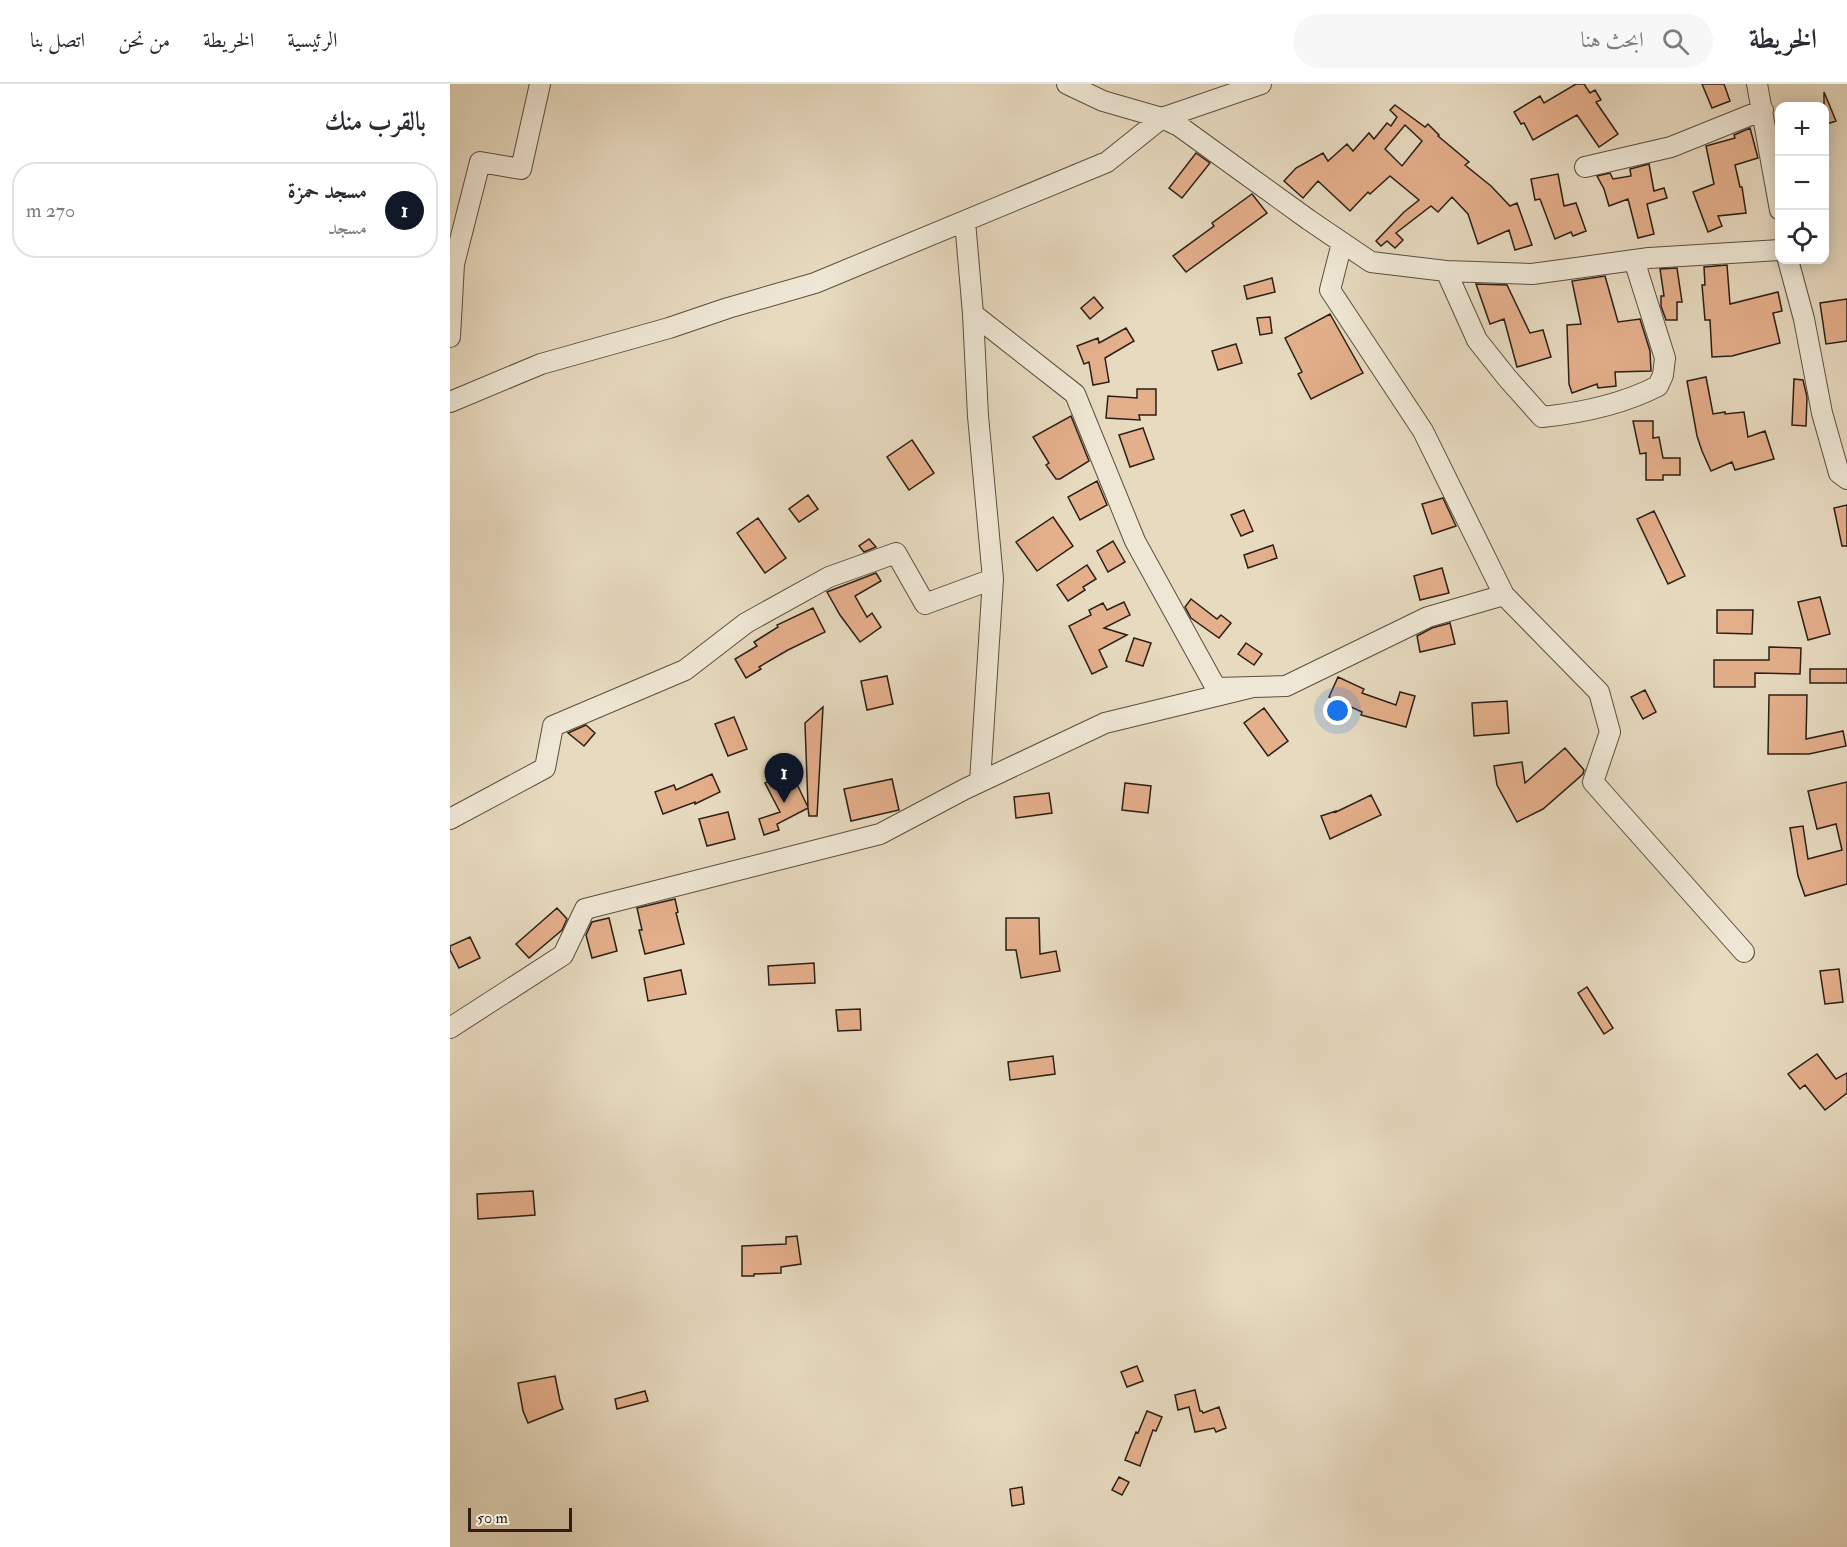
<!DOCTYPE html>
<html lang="ar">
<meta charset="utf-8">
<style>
:root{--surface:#fff;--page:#f7f7f7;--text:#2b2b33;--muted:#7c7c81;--line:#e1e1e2;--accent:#111827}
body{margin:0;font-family:"IM FELL Double Pica",Amiri,serif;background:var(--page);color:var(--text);direction:rtl}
.controls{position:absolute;right:18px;top:18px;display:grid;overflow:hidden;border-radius:12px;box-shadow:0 3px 15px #0003}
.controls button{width:54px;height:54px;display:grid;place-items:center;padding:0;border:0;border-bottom:2px solid var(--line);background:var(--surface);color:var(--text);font:30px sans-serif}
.scale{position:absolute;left:18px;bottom:15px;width:104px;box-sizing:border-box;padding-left:6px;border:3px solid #2b1f16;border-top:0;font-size:16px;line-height:21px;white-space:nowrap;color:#2b1f16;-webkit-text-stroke:4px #efe7d5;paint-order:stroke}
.you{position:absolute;left:888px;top:627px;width:21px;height:21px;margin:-15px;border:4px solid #fff;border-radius:50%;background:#1a73e8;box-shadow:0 0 0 9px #1a73e833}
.badge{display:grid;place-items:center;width:39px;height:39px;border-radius:50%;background:var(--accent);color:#fff;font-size:20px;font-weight:700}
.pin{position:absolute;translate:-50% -50px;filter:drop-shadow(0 2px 3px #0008)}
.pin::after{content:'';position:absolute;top:32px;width:21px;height:18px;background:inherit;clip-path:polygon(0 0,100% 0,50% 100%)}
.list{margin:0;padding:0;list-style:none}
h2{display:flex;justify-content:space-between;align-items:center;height:78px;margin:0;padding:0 24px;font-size:26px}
h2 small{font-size:20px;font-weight:400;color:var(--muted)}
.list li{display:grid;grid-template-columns:39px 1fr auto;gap:18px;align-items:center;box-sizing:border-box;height:96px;margin:0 12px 12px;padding:0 12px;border:2px solid var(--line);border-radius:24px}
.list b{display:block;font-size:22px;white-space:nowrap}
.list p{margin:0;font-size:20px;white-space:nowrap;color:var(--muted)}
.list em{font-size:20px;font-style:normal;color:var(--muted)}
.icon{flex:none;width:33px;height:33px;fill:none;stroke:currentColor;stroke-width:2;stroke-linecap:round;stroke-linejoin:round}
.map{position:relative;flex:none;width:1397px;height:1463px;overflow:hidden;direction:ltr}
header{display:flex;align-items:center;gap:36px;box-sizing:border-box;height:84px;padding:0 30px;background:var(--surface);border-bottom:2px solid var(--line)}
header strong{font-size:28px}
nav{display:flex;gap:33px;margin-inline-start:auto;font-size:21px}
.search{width:420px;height:54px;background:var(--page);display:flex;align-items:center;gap:15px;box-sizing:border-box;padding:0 21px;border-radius:33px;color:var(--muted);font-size:22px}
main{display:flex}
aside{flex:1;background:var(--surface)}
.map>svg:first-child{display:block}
.building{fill:#e4af8b;stroke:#2b1f16;stroke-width:1.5;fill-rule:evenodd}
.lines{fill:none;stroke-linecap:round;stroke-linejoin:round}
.minor-casing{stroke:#5a4e40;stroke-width:22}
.minor{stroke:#efe7d5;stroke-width:20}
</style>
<header>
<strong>الخريطة</strong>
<div class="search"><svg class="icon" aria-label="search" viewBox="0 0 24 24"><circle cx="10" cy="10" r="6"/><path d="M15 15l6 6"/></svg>ابحث هنا</div>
<nav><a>الرئيسية</a><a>الخريطة</a><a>من نحن</a><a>اتصل بنا</a></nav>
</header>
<main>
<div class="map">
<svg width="1397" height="1463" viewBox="0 0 1397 1463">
<rect width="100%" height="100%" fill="#e7dabf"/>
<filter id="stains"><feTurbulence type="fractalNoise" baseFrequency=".00333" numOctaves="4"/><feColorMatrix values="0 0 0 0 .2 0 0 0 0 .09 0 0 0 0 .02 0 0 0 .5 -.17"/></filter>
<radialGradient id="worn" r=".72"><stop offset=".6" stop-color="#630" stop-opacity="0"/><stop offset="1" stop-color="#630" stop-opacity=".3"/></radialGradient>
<path class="building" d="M1126,0H1134L1140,9L1145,6L1151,16L1146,18L1168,50L1149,63L1127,31L1083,56L1074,39L1071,40L1064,28L1090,12L1094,19Z
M1252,0H1274L1280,17L1262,24Z
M1374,8L1386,37L1374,41Z
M945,21L975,43L978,40L989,51L988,52L1019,78L1015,81L1041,102L1060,122L1067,119L1082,161L1065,166L1059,146L1028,160L1018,130L1002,113L988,128L981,122L946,149L953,156L945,164L937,157L931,162L926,157L954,128L969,116L940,92L920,110L918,108L900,127L868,97L853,114L834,97L846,84L873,69L878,77L897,60L903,67L919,49L924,55L937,39L941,42L947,33L940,26ZM955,41L972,57L952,82L935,65Z
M1300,44L1308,74L1285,81L1290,103H1292L1296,129L1268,132L1272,142L1258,148L1243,108L1264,100L1256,62L1285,54L1284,51Z
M746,69L760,79L732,114L719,104Z
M1199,80L1204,107L1214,104L1217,114L1197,120L1204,150L1188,154L1178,115L1159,122L1154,105L1147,92L1160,89L1163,95L1181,92L1180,85Z
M1108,90L1114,122L1126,119L1136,147L1123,152L1121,148L1105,155L1090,115L1085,116L1081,95Z
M802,110L817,129L736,188L723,172L764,142L762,139Z
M1277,181L1280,220L1328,208L1332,227L1323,229L1330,259L1282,272L1262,273L1260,236H1255L1252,201H1255L1254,183Z
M1227,184L1232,218H1227V236H1216L1211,222V212H1214L1210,185Z
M1155,192L1168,238L1190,235L1200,267L1201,287L1165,288L1166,302L1148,304L1147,300L1122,309L1119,300L1117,241L1131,240L1122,197Z
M822,194L825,208L797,215L794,202Z
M1026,200L1057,201L1080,249L1093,246L1101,273L1067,283L1054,235L1040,240Z
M644,213L653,224L640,235L631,224Z
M1397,215V257L1376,260L1370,219Z
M880,230L913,289L861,315L848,290L852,288L835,254Z
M820,233L822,249L810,251L807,234Z
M676,244L684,257L655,274L659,298L643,301L639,278L634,280L627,262L648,254L649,259Z
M786,260L792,279L768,286L762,267Z
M1256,293L1263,330L1275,328V330L1294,328L1298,353L1315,347L1324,375L1285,386L1282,378L1261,387L1252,367L1247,352L1237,297Z
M1344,295L1353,296L1357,313L1356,342L1342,341Z
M687,305H706V331H689L690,336L656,334L658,312L687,314Z
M621,332L639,377L610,395H606L596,381L599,379L583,353Z
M1183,337H1203V354L1209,353L1213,374H1230V391H1213V396H1196V369L1190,370Z
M693,344L704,375L680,383L669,351Z
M462,356L484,389L459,406L437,373Z
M647,397L657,421L630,436L618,413Z
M358,411L368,425L349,438L339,425Z
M993,414L1006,442L982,450L972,420Z
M1397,421V462H1392L1384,424Z
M794,426L803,447L791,452L781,431Z
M1204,427L1235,492L1218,500L1187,435Z
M603,433L623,462L587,487L566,458Z
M308,434L336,474L315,489L287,449Z
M419,455L426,463L414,468L409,462Z
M663,457L675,478L658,488L647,467Z
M823,461L827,474L798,484L794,471Z
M637,481L646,495L633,503L635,506L618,517L607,501Z
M992,484L999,509L970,516L964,492Z
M426,489L431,497L405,512L417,533L422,529L431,543L410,558L390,531L377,508Z
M1370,513L1380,550L1358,556L1348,518Z
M741,515L767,535L771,531L781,539L769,554L741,534L735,523Z
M674,518L680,531L654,544L677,551L649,566L657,583L642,590L619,542L641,531L639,526L653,519L657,526Z
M363,524L375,548L338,566L309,583L311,585L296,594L285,575L307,562L304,558L328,543L327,541Z
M1267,526H1303L1302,550L1267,549Z
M1000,539L1005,560L970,568L967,552L982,544Z
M684,554L701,559L693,582L676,577Z
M796,559L812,570L804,581L788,570Z
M1319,563L1351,564L1350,590L1305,589V603H1264V576H1319Z
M1360,585H1397V599H1360Z
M437,592L443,620L417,626L411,597Z
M888,593L914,605L912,609L946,621L950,608L965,612L956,643L911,631L912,628L879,613Z
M1195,606L1206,628L1193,635L1181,613Z
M1319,611H1357L1356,655L1393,647L1396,662L1359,670H1318Z
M1057,617L1059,649L1024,652L1022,619Z
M373,623L367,732H359L358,724L327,740L329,746L314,751L309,735L330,728L315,699L340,686L358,723L355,639Z
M814,624L838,657L818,672L794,639Z
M284,633L297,665L278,672L265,640Z
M136,641L145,649L134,662L118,649Z
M1115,664L1134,686L1133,690L1093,725L1067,738L1047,701L1044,682L1072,678L1075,699Z
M262,690L270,708L245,720V718L213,730L205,708L224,701L226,706Z
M442,695L449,726L401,737L394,705Z
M1397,698V800L1355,812L1348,792L1340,744L1353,742L1358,775L1392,766L1386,740L1367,745L1358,707Z
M675,699L701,702L698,729L672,726Z
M599,709L602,729L566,734L564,713Z
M921,711L931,731L880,755L871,732L886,727V728Z
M278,728L285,755L257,762L249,735Z
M225,815L228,828L226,829L234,860L195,870L189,846H192L187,824Z
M107,824L117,835L112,846L79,874L66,860Z
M159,834L167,867L142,874L136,851L142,838Z
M556,834H589L590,870L606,867L610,887L571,894L566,866H556Z
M20,853L30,874L9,884L0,866V862Z
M364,879L365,899L319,901L318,882Z
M1389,885L1393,918L1375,920L1370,887Z
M231,886L236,910L198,917L194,894Z
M1137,903L1163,944L1154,950L1128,909Z
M410,925L411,946L388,947L386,926Z
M1367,970L1386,995L1397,989V1009L1375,1026L1355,1001L1350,1005L1338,990Z
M603,972L605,990L560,996L558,978Z
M83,1107L85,1131L28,1135L27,1110Z
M347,1152L351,1180L331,1183V1189L304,1190V1192H292V1162L336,1160V1153Z
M687,1282L693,1297L677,1303L671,1288Z
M105,1292L110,1317L113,1325L78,1339L73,1327L68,1299Z
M745,1306L750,1327H752L753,1329L769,1323L776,1344L766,1348L764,1344L745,1348L739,1323L728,1326L725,1311Z
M195,1307L198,1317L167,1325L165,1315Z
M697,1327L712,1333L706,1347L703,1346L690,1382L675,1376L686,1348L688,1349Z
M669,1393L679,1398L672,1411L662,1406Z
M572,1403L574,1420L562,1422L560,1405Z"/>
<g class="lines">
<g class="minor-casing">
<path id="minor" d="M617,0L653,17L712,34L729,42L859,136L921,178L996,187L1082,190L1199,174L1330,166
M1307,0L1330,126
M1135,83L1221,63L1313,26
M515,137L523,230L625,310L685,457L766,604L836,602L978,533L1054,511
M892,159L880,206L973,347L1054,511L1149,608L1160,648L1143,698L1294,868
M1338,176L1354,235L1372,329L1389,389L1397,395
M996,187L1027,256L1058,295L1092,333C1131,329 1173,320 1208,302L1213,291L1215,274L1184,176
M0,253L4,180L30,78L71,85L90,0
M0,318L91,280L219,244L278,224L365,199L657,78L712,34L811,0
M530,698L543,495
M0,735L95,684L103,642L235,586L296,539L379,493L446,469L475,520L543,495L528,332L523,230
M0,944L113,871L135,825L430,750L515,705L655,639L803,603"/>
</g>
<use href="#minor" class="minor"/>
</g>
<rect width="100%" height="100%" filter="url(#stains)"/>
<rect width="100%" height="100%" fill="url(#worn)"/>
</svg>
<div class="controls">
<button>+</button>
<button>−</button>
<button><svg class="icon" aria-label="locate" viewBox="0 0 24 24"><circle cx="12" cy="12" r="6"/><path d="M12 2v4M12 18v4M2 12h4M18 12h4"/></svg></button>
</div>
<div class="scale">50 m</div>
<div class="you"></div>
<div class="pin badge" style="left:334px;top:719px">1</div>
</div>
<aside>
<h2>بالقرب منك<small></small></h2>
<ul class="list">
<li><span class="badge">1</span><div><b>مسجد حمزة</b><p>مسجد</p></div><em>270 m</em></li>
</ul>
</aside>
</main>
